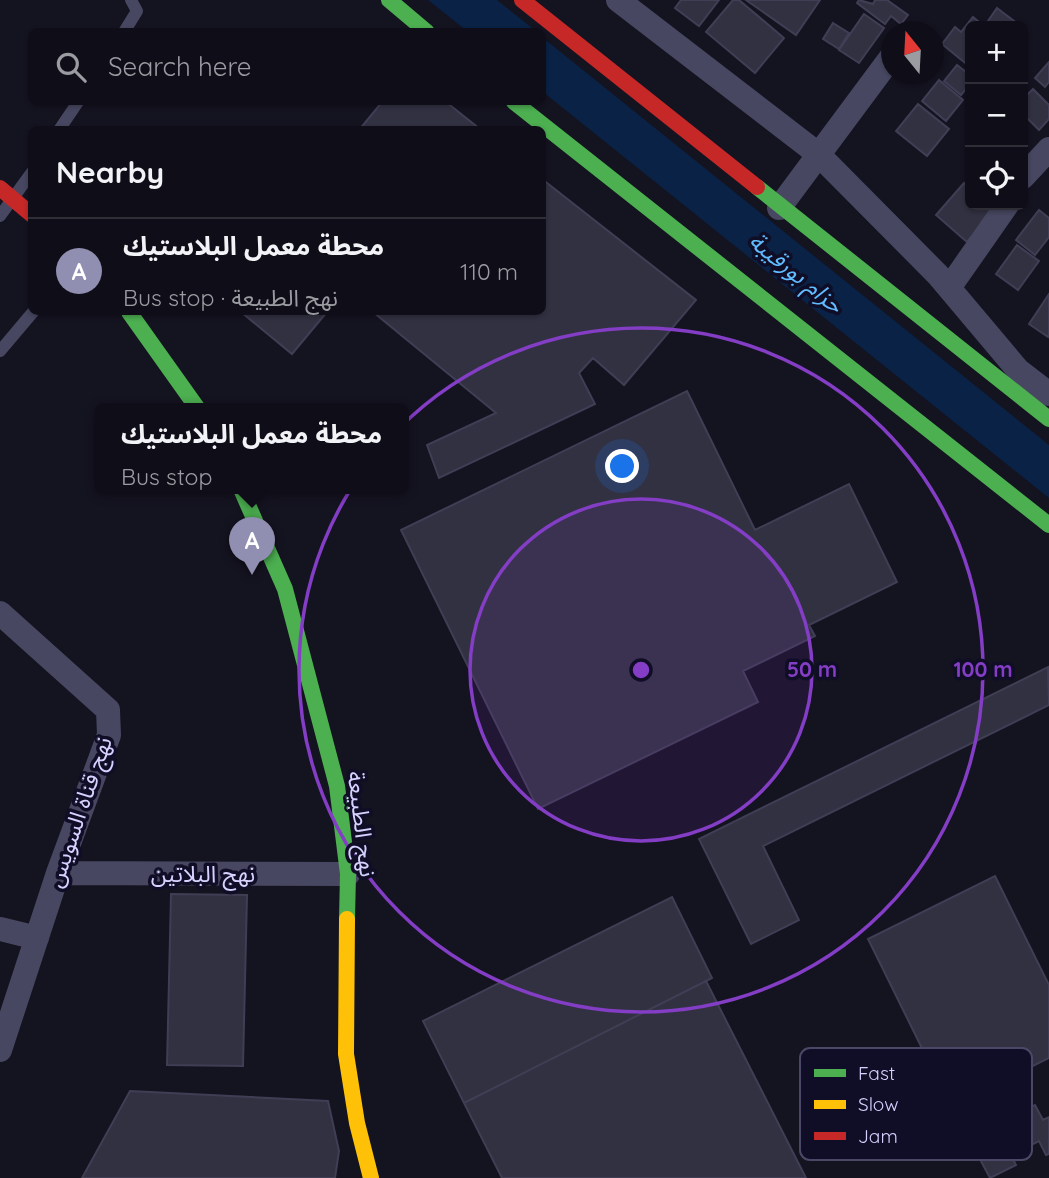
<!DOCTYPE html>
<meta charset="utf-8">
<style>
:root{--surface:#0f0e18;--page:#1d1c25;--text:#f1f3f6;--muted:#9b9ca2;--line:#2f2e37;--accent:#918fb1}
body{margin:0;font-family:Quicksand,"Noto Sans Arabic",sans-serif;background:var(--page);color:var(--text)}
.controls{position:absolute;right:21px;top:21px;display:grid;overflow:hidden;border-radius:10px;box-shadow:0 2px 5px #0004}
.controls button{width:63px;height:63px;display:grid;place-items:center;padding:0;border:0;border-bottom:2px solid var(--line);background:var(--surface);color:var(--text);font:35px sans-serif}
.compass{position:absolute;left:881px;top:21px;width:63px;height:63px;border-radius:50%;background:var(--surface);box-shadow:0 2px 5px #0004;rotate:342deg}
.you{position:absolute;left:623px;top:467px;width:24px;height:24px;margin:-18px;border:5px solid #fff;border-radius:50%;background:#1a73e8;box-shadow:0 0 0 10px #1a73e833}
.badge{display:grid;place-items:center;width:46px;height:46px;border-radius:50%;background:var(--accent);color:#fff;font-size:23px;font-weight:700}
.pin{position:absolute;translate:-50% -58px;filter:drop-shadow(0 2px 4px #0008)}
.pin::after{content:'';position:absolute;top:37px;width:24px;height:21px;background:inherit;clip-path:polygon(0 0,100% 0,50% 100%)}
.popup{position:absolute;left:94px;top:403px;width:315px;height:91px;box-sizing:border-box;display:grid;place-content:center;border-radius:10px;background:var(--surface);filter:drop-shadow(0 2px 5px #0005);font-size:23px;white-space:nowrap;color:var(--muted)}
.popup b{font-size:26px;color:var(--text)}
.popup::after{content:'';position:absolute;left:50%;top:100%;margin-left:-14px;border:14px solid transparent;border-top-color:var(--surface)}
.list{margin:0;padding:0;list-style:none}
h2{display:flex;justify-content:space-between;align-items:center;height:91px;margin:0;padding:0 28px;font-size:30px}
h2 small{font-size:23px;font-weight:400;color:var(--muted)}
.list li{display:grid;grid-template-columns:46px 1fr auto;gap:21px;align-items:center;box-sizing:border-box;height:98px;padding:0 28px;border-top:2px solid var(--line)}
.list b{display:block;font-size:26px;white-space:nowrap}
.list p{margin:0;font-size:23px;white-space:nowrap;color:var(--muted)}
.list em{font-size:23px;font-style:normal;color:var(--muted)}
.icon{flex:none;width:38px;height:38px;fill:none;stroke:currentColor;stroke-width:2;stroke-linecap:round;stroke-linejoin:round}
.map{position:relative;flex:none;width:1049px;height:1178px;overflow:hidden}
.search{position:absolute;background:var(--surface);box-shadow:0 2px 5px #0004;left:28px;top:28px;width:518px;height:77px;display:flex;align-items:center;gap:18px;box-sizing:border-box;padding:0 24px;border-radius:10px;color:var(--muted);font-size:26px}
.panel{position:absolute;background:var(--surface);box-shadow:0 2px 5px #0004;left:28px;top:126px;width:518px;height:189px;border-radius:10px}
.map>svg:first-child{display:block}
.water{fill:#0a2245}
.building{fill:#323142;stroke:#403e54;stroke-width:2}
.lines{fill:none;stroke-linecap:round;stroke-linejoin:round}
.lane{stroke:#474761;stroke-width:12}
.street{stroke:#474761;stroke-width:24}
.fast{stroke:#4caf50;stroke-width:16}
.slow{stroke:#ffc107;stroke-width:16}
.jam{stroke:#c62828;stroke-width:16}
.ring{fill:none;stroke:#843dc5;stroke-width:3.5}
.labels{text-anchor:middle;stroke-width:7;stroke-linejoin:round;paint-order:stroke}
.street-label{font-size:23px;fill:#d5d2ff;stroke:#100d26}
.water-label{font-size:24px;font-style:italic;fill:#60bcff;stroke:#100d26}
.key{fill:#100d26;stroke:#4b4867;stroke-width:2}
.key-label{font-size:19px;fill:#d5d2ff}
.centre{fill:#843dc5;stroke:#100d26;stroke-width:3.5}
.ring-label{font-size:21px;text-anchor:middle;font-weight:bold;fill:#843dc5;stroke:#100d26;stroke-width:7;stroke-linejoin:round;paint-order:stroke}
</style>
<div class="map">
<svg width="1049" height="1178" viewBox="0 0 1049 1178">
<rect width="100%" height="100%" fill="#141320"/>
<path class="water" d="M428,0H497L536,31H467Z
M542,37L1049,445V498L543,92Z"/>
<path class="building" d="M681,0H719L699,26L675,8Z
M733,0H739L784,38L755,73L706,32Z
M746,0H820L796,35Z
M859,0L873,4L875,0H887L908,15L901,24L891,16L885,24L857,3Z
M997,8L1018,24L1016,26H995L988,21Z
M864,14L884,28L859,63L839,50Z
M973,17L984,26H970V67L942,44L955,27L961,32Z
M833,23L849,33L839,49L823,39Z
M1049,62V82L1045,87L1035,78Z
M957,65L970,75V84L961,95L944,81Z
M939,80L963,100L946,121L922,101Z
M1033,89L1049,105V119L1039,130L1023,114V99Z
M382,102H446L480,129L359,130Z
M918,104L949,129L927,156L896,131Z
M542,179L696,300L624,385L593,358L579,373L595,404L439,478L427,445L496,413L373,312H542Z
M964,183L970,189V205H989L995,210L967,242L936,215Z
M1039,210L1049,218V237L1035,255L1016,240Z
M1017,245L1039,261L1018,290L996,274Z
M1049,294V334L1048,337L1029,324Z
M241,312H327L292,354Z
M687,391L755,530L849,484L897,582L809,625L815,636L743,671L758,702L538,809L401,530Z
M1048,667L1049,705L763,846L799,920L751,944L699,839Z
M995,876L1049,985V1058L951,1107L868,939Z
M171,894L247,895L243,1066L167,1065Z
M672,897L712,978L464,1103L423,1021Z
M706,981L806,1178H502L464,1103Z
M130,1091L328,1101L339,1151L335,1178H82Z
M1035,1105L1043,1120L1049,1117V1154L1046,1155L1039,1141L1011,1155L1016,1165L990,1178L975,1150L1000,1137L994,1126Z"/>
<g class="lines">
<path class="lane" d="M124,32L137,11L131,0
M59,130L78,102
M0,216L32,172
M0,351L33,312"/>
<path class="street" d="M618,0L818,154L938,275L1018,370L1049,394
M1023,177L1049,149
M779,208L892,56
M949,288L1007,205
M0,613L108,710L109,735L58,873L0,1050
M58,873L348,874
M0,929L37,938"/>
<path class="fast" d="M389,0L427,32
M514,102L1049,525
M757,187L1049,419
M129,312L198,409
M241,489L285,589L337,786L348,874L347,919"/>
<path class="slow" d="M347,919L346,1054L357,1123L371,1178"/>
<path class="jam" d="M522,0L757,187
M0,188L32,215"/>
</g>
<circle cx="641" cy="670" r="171" fill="#843dc5" fill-opacity=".12"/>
<g class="ring">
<circle cx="641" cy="670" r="171"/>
<circle cx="641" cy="670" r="342"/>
</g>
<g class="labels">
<g class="street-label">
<text transform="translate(79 812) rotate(-71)" y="8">نهج قناة السويس</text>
<text transform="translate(362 824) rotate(83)" y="8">نهج الطبيعة</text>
<text x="203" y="882">نهج البلاتين</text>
</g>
<g class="water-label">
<text transform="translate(796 273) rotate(39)" y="8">حزام بورقيبة</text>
</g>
</g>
<rect x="800" y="1048" width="232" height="112" rx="10" class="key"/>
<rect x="814" y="1069" width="32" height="8" fill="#4caf50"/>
<rect x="814" y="1100" width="32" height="9" fill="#ffc107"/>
<rect x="814" y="1132" width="32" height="8" fill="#c62828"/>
<g class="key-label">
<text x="858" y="1080">Fast</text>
<text x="858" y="1111">Slow</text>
<text x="858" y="1143">Jam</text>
</g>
<circle cx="641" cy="670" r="10" class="centre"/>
<g class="ring-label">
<text x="812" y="677">50 m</text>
<text x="983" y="677">100 m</text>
</g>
</svg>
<div class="controls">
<button>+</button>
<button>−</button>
<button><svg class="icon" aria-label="locate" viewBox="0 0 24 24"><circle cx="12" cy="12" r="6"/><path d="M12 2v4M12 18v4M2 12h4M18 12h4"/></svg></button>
</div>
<svg class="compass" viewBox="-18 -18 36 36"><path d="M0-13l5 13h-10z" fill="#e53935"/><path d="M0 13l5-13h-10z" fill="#9b9ca2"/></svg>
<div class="you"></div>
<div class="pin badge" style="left:252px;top:575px">A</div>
<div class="popup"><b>محطة معمل البلاستيك</b>Bus stop</div>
<div class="search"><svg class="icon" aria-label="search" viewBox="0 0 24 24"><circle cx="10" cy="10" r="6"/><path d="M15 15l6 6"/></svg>Search here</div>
<section class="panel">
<h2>Nearby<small></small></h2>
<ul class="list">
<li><span class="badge">A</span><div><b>محطة معمل البلاستيك</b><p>Bus stop · نهج الطبيعة</p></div><em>110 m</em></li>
</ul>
</section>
</div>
